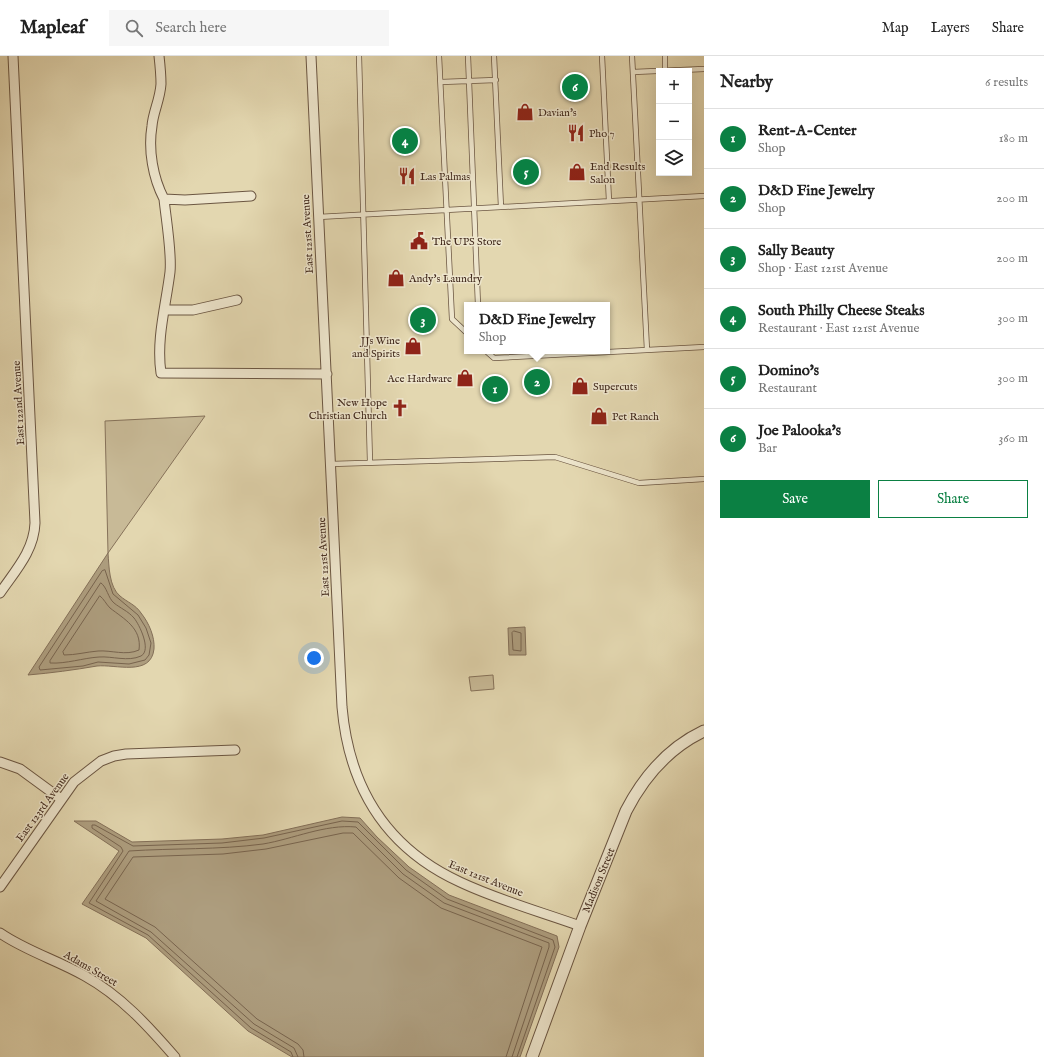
<!DOCTYPE html>
<meta charset="utf-8">
<style>
:root{--surface:#fff;--page:#f6f6f6;--text:#222;--muted:#767676;--line:#e0e0e0;--accent:#0b8043}
body{margin:0;font-family:"IM FELL English",serif;background:var(--page);color:var(--text)}
.controls{position:absolute;right:12px;top:12px;display:grid;overflow:hidden;border-radius:0px;box-shadow:0 4px 16px #0002}
.controls button{width:36px;height:36px;display:grid;place-items:center;padding:0;border:0;border-bottom:1px solid var(--line);background:var(--surface);color:var(--text);font:20px sans-serif}
.you{position:absolute;left:314px;top:602px;width:14px;height:14px;margin:-10px;border:3px solid #fff;border-radius:50%;background:#1a73e8;box-shadow:0 0 0 6px #1a73e833}
.badge{display:grid;place-items:center;width:26px;height:26px;border-radius:50%;background:var(--accent);color:#fff;font-size:13px;font-weight:700}
.pin{position:absolute;translate:-50% -50%;border:2px solid #fff;box-shadow:0 1px 4px #0006}
.popup{position:absolute;left:464px;top:246px;width:146px;height:52px;box-sizing:border-box;display:grid;place-content:center;border-radius:0px;background:var(--surface);filter:drop-shadow(0 1px 3px #0005);font-size:13px;white-space:nowrap;color:var(--muted)}
.popup b{font-size:15px;color:var(--text)}
.popup::after{content:'';position:absolute;left:50%;top:100%;margin-left:-8px;border:8px solid transparent;border-top-color:var(--surface)}
.list{margin:0;padding:0;list-style:none}
h2{display:flex;justify-content:space-between;align-items:center;height:52px;margin:0;padding:0 16px;font-size:17px}
h2 small{font-size:13px;font-weight:400;color:var(--muted)}
.list li{display:grid;grid-template-columns:26px 1fr auto;gap:12px;align-items:center;box-sizing:border-box;height:60px;padding:0 16px;border-top:1px solid var(--line)}
.list b{display:block;font-size:15px;white-space:nowrap}
.list p{margin:0;font-size:13px;white-space:nowrap;color:var(--muted)}
.list em{font-size:13px;font-style:normal;color:var(--muted)}
.actions{display:flex;gap:8px;padding:12px 16px}
.actions a{flex:1;padding:9px 0;border:1px solid var(--accent);border-radius:0px;text-align:center;font-size:14px;color:var(--accent)}
.actions .main{background:var(--accent);color:#fff}
.icon{flex:none;width:22px;height:22px;fill:none;stroke:currentColor;stroke-width:2;stroke-linecap:round;stroke-linejoin:round}
.map{position:relative;flex:none;width:704px;height:1001px;overflow:hidden}
header{display:flex;align-items:center;gap:24px;box-sizing:border-box;height:56px;padding:0 20px;background:var(--surface);border-bottom:1px solid var(--line)}
header strong{font-size:19px}
nav{display:flex;gap:22px;margin-inline-start:auto;font-size:14px}
.search{width:280px;height:36px;background:var(--page);display:flex;align-items:center;gap:10px;box-sizing:border-box;padding:0 14px;border-radius:0px;color:var(--muted);font-size:15px}
main{display:flex}
aside{flex:1;background:var(--surface)}
.map>svg:first-child{display:block}
.green{fill:#c8ba97;stroke:#86725a}
.water{fill:#ad9d7e;stroke:#836f58}
.lines{fill:none;stroke-linecap:round;stroke-linejoin:round}
.shore{stroke:#78644e;stroke-width:1}
.service-casing{stroke:#6b5642;stroke-width:6}
.minor-casing{stroke:#6b5642;stroke-width:11}
.tertiary-casing{stroke:#6b5642;stroke-width:13}
.service{stroke:#ede5cc;stroke-width:4.5}
.minor{stroke:#ede5cc;stroke-width:9}
.tertiary{stroke:#ede5cc;stroke-width:11}
.labels{text-anchor:middle;stroke-width:3;stroke-linejoin:round;paint-order:stroke}
.poi-label{font-size:11px;fill:#432b1e;stroke:#ede5cc;text-anchor:start}
.street-label{font-size:11px;fill:#432b1e;stroke:#ede5cc}
</style>
<header>
<strong>Mapleaf</strong>
<div class="search"><svg class="icon" aria-label="search" viewBox="0 0 24 24"><circle cx="10" cy="10" r="6"/><path d="M15 15l6 6"/></svg>Search here</div>
<nav><a>Map</a><a>Layers</a><a>Share</a></nav>
</header>
<main>
<div class="map">
<svg width="704" height="1001" viewBox="0 0 704 1001">
<rect width="100%" height="100%" fill="#e3d7b0"/>
<filter id="stains"><feTurbulence type="fractalNoise" baseFrequency=".005" numOctaves="4"/><feColorMatrix values="0 0 0 0 .2 0 0 0 0 .09 0 0 0 0 .02 0 0 0 .5 -.17"/></filter>
<radialGradient id="worn" r=".72"><stop offset=".6" stop-color="#630" stop-opacity="0"/><stop offset="1" stop-color="#630" stop-opacity=".3"/></radialGradient>
<path class="green" d="M205,360L108,497L105,365Z
M493,619L494,633L471,635L469,621Z"/>
<path class="water" d="M108,497C109,510 109,531 120,540C127,546 136,549 141,557C149,567 155,581 154,593C151,621 115,608 97,610C74,614 51,617 28,619Z
M525,571L526,599H509L508,572Z
M342,761L360,762L377,781L409,811L449,839L557,880L559,891L520,1001H292L248,975L146,882L82,848L119,795L74,765H96L132,786L222,783L263,779Z"/>
<g class="lines">
<path class="shore" d="M105,514L113,538L138,559L146,572L151,587L149,599L145,604L129,608L98,606L83,610L40,614L39,611L102,515Z
M101,527C107,531 108,542 114,547C120,552 128,555 134,562C139,568 152,594 141,600C128,606 112,600 99,601C83,602 66,608 50,607V605Z
M100,540C104,543 106,548 110,552C124,563 142,572 139,594C126,600 111,594 98,595C86,596 76,599 64,599L63,596Z
M514,575L521,577V595L513,594L512,577Z
M293,1001L291,996L251,972L148,879L89,847L123,795L121,791L92,772V769H95L133,790L222,787L264,782L342,765L358,766L406,814L447,843L553,884L555,891L517,1001
M298,1001L294,992L254,968L151,876L96,845L129,795C173,792 218,794 263,788C293,783 325,768 356,771L403,818L444,847L549,887V891L512,1001
M304,1001L303,994L298,988L257,963L155,871L105,843L133,801L223,798L266,793L343,777H353L399,822L441,852L542,891L506,1001"/>
<g class="service-casing">
<path id="service" d="M359,0L370,406
M439,0L452,263L467,277
M468,0L478,249
M494,0L501,151
M602,0L609,145
M632,0L647,294
M665,15V0
M633,16L704,13
M441,26L496,24
M318,161L704,140
M486,295L494,302L704,291
M331,408L555,401L639,427L704,423"/>
</g>
<g class="minor-casing">
<path id="minor" d="M159,0C160,9 161,19 161,28C160,44 153,56 152,70C148,94 153,122 164,143
M311,0L342,651C349,731 386,792 460,826C498,844 541,856 580,870
M251,140L185,144L164,143C166,163 172,197 170,216C166,249 156,283 161,317L327,318
M164,254H193L237,244
M0,537C15,515 34,495 35,467L13,0
M0,706L20,713L61,743
M0,831L74,726L101,705L114,700L126,698L235,694
M0,877C26,895 57,904 85,920C121,940 148,970 175,1001"/>
</g>
<g class="tertiary-casing">
<path id="tertiary" d="M532,1001L580,870L626,755C644,720 668,692 704,675"/>
</g>
<use href="#service" class="service"/>
<use href="#minor" class="minor"/>
<use href="#tertiary" class="tertiary"/>
</g>
<defs>
<g id="shop-bare" transform="scale(1.38)"><path d="M-5-2.5h2.3a2.7 3.5 0 0 1 5.4 0H5L5.5 6h-11ZM-1.5-2.5h3a1.5 2.3 0 0 0-3 0Z" fill="#8f2418" stroke="#ede5cc" stroke-width="2.5" paint-order="stroke"/></g>
<g id="restaurant-bare" transform="scale(1.38)"><path d="M-5-6h1v4h1v-4h1v4h1v-4h1v5L-1.5 .5V6h-2V.5L-5-1ZM5-6V6H3V1.5H1.5Q1.5-4 5-6Z" fill="#8f2418" stroke="#ede5cc" stroke-width="2.5" paint-order="stroke"/></g>
<g id="civic-bare" transform="scale(1.38)"><path d="M-.6-6.5H3V-4.5H.6V-3L4-1V1h2V6H-6V1h2V-1L-.6-3ZM-1.2 2.5V6h2.4V2.5Z" fill="#8f2418" stroke="#ede5cc" stroke-width="2.5" paint-order="stroke"/></g>
<g id="church-bare" transform="scale(1.38)"><path d="M-1.2-6h2.4v3.5h3.3v2.4h-3.3V6h-2.4V-.1h-3.3v-2.4h3.3Z" fill="#8f2418" stroke="#ede5cc" stroke-width="2.5" paint-order="stroke"/></g>
</defs>
<g fill-rule="evenodd">
<use href="#shop-bare" x="525" y="56"/>
<use href="#restaurant-bare" x="576" y="77"/>
<use href="#shop-bare" x="577" y="116"/>
<use href="#restaurant-bare" x="407" y="120"/>
<use href="#civic-bare" x="419" y="185"/>
<use href="#shop-bare" x="396" y="222"/>
<use href="#shop-bare" x="413" y="290"/>
<use href="#shop-bare" x="465" y="322"/>
<use href="#shop-bare" x="580" y="330"/>
<use href="#church-bare" x="400" y="352"/>
<use href="#shop-bare" x="599" y="360"/>
</g>
<g class="labels">
<g class="poi-label">
<text x="538" y="60">Davian's</text>
<text x="589" y="81">Pho 7</text>
<text x="590" y="114">End Results<tspan x="590" dy="13">Salon</tspan></text>
<text x="420" y="124">Las Palmas</text>
<text x="432" y="189">The UPS Store</text>
<text x="409" y="226">Andy's Laundry</text>
<text x="400" y="288" text-anchor="end">JJs Wine<tspan x="400" dy="13">and Spirits</tspan></text>
<text x="452" y="326" text-anchor="end">Ace Hardware</text>
<text x="593" y="334">Supercuts</text>
<text x="387" y="350" text-anchor="end">New Hope<tspan x="387" dy="13">Christian Church</tspan></text>
<text x="612" y="364">Pet Ranch</text>
</g>
<g class="street-label">
<text transform="translate(307 178) rotate(-93)" y="4">East 121st Avenue</text>
<text transform="translate(18 347) rotate(-93)" y="4">East 122nd Avenue</text>
<text transform="translate(323 501) rotate(-93)" y="4">East 121st Avenue</text>
<text transform="translate(42 751) rotate(-54)" y="4">East 123rd Avenue</text>
<text transform="translate(486 822) rotate(22)" y="4">East 121st Avenue</text>
<text transform="translate(598 824) rotate(-68)" y="4">Madison Street</text>
<text transform="translate(91 912) rotate(30)" y="4">Adams Street</text>
</g>
</g>
<rect width="100%" height="100%" filter="url(#stains)"/>
<rect width="100%" height="100%" fill="url(#worn)"/>
</svg>
<div class="controls">
<button>+</button>
<button>−</button>
<button><svg class="icon" aria-label="layers" viewBox="0 0 24 24"><path d="M12 4l9 5-9 5-9-5zM3 14l9 5 9-5"/></svg></button>
</div>
<div class="you"></div>
<div class="pin badge" style="left:495px;top:333px">1</div>
<div class="pin badge" style="left:537px;top:326px">2</div>
<div class="popup"><b>D&amp;D Fine Jewelry</b>Shop</div>
<div class="pin badge" style="left:423px;top:264px">3</div>
<div class="pin badge" style="left:405px;top:85px">4</div>
<div class="pin badge" style="left:526px;top:116px">5</div>
<div class="pin badge" style="left:575px;top:31px">6</div>
</div>
<aside>
<h2>Nearby<small>6 results</small></h2>
<ul class="list">
<li><span class="badge">1</span><div><b>Rent-A-Center</b><p>Shop</p></div><em>180 m</em></li>
<li><span class="badge">2</span><div><b>D&amp;D Fine Jewelry</b><p>Shop</p></div><em>200 m</em></li>
<li><span class="badge">3</span><div><b>Sally Beauty</b><p>Shop · East 121st Avenue</p></div><em>200 m</em></li>
<li><span class="badge">4</span><div><b>South Philly Cheese Steaks</b><p>Restaurant · East 121st Avenue</p></div><em>300 m</em></li>
<li><span class="badge">5</span><div><b>Domino's</b><p>Restaurant</p></div><em>300 m</em></li>
<li><span class="badge">6</span><div><b>Joe Palooka's</b><p>Bar</p></div><em>360 m</em></li>
</ul>
<div class="actions"><a class="main">Save</a><a>Share</a></div>
</aside>
</main>
